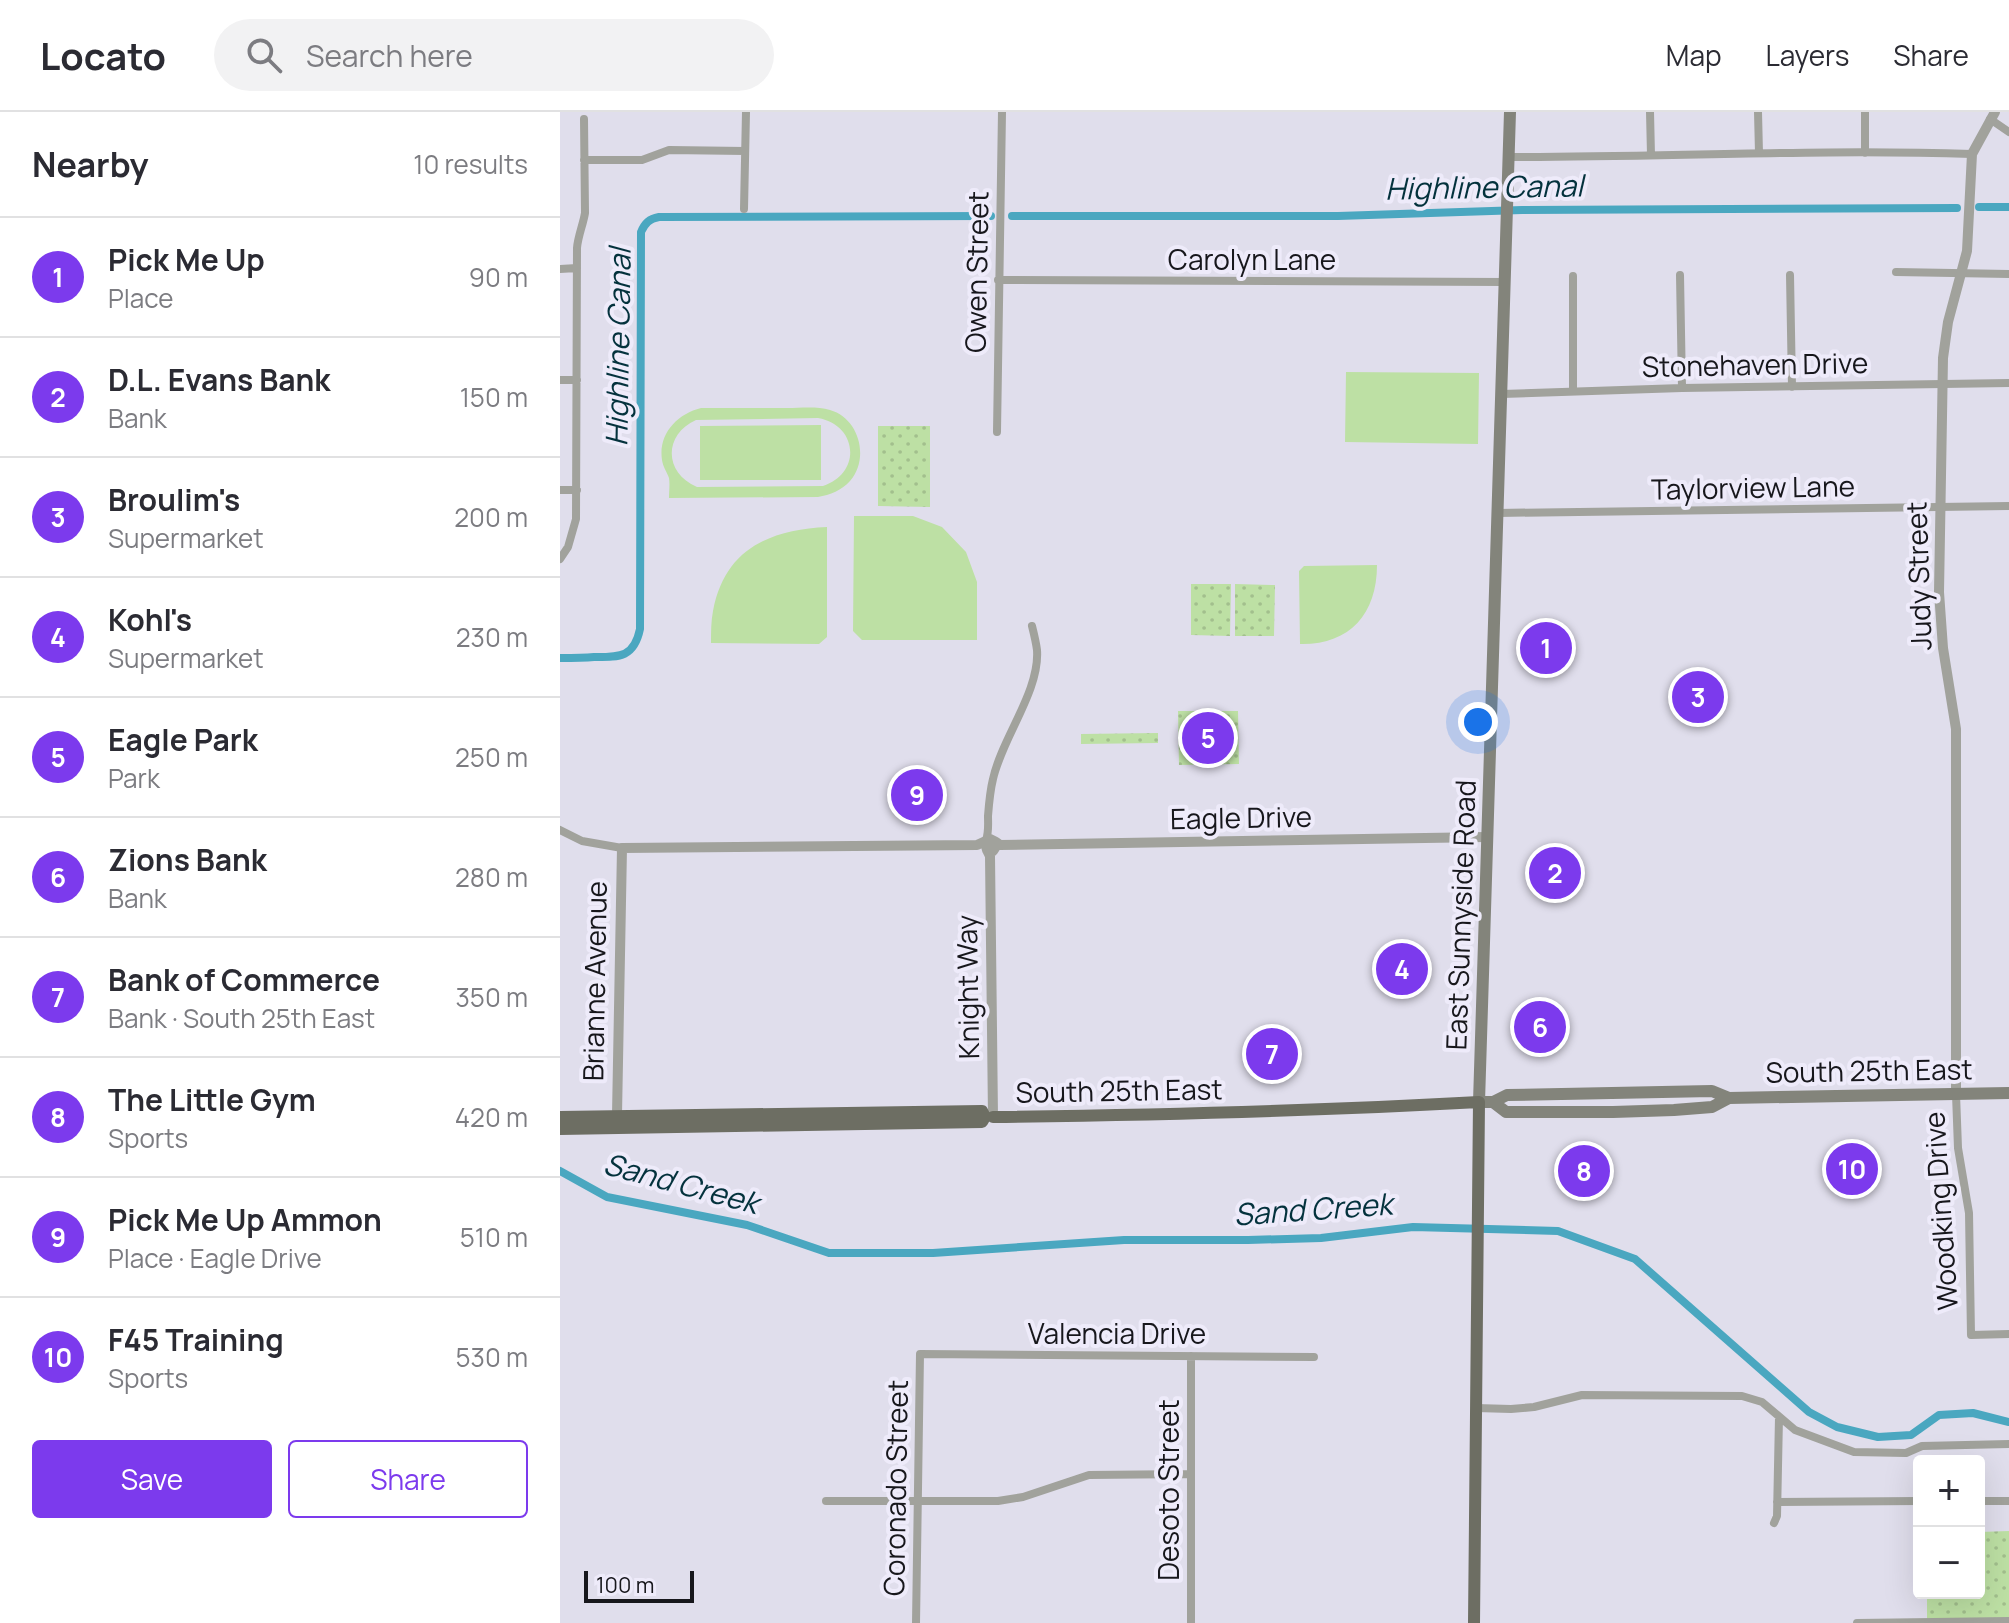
<!DOCTYPE html>
<meta charset="utf-8">
<style>
:root{--surface:#fff;--page:#f2f2f3;--text:#2b2b33;--muted:#7c7c81;--line:#e1e1e2;--accent:#7c3aed}
body{margin:0;font-family:Manrope,sans-serif;background:var(--page);color:var(--text)}
.controls{position:absolute;right:24px;bottom:24px;display:grid;overflow:hidden;border-radius:8px;box-shadow:0 8px 32px #0002}
.controls button{width:72px;height:72px;display:grid;place-items:center;padding:0;border:0;border-bottom:2px solid var(--line);background:var(--surface);color:var(--text);font:40px sans-serif}
.scale{position:absolute;left:24px;bottom:20px;width:110px;box-sizing:border-box;padding-left:8px;border:4px solid #17171c;border-top:0;font-size:22px;line-height:28px;white-space:nowrap;color:#17171c;-webkit-text-stroke:6px #eeebfa;paint-order:stroke}
.you{position:absolute;left:918px;top:610px;width:28px;height:28px;margin:-20px;border:6px solid #fff;border-radius:50%;background:#1a73e8;box-shadow:0 0 0 12px #1a73e833}
.badge{display:grid;place-items:center;width:52px;height:52px;border-radius:50%;background:var(--accent);color:#fff;font-size:26px;font-weight:700}
.pin{position:absolute;translate:-50% -50%;border:4px solid #fff;box-shadow:0 2px 8px #0006}
.list{margin:0;padding:0;list-style:none}
h2{display:flex;justify-content:space-between;align-items:center;height:104px;margin:0;padding:0 32px;font-size:34px}
h2 small{font-size:26px;font-weight:400;color:var(--muted)}
.list li{display:grid;grid-template-columns:52px 1fr auto;gap:24px;align-items:center;box-sizing:border-box;height:120px;padding:0 32px;border-top:2px solid var(--line)}
.list b{display:block;font-size:30px;white-space:nowrap}
.list p{margin:0;font-size:26px;white-space:nowrap;color:var(--muted)}
.list em{font-size:26px;font-style:normal;color:var(--muted)}
.actions{display:flex;gap:16px;padding:24px 32px}
.actions a{flex:1;padding:18px 0;border:2px solid var(--accent);border-radius:8px;text-align:center;font-size:28px;color:var(--accent)}
.actions .main{background:var(--accent);color:#fff}
.icon{flex:none;width:44px;height:44px;fill:none;stroke:currentColor;stroke-width:2;stroke-linecap:round;stroke-linejoin:round}
.map{position:relative;flex:none;width:1449px;height:1511px;overflow:hidden}
header{display:flex;align-items:center;gap:48px;box-sizing:border-box;height:112px;padding:0 40px;background:var(--surface);border-bottom:2px solid var(--line)}
header strong{font-size:38px}
nav{display:flex;gap:44px;margin-inline-start:auto;font-size:28px}
.search{width:560px;height:72px;background:var(--page);display:flex;align-items:center;gap:20px;box-sizing:border-box;padding:0 28px;border-radius:44px;color:var(--muted);font-size:30px}
main{display:flex}
aside{flex:1;background:var(--surface)}
.map>svg:first-child{display:block}
.grass{fill:url(#grass-dots)}
.garden{fill:#bde0a4;fill-rule:evenodd}
.lines{fill:none;stroke-linecap:round;stroke-linejoin:round}
.canal{stroke:#4aa7c0;stroke-width:8}
.minor{stroke:#a1a29c;stroke-width:8}
.tertiary{stroke:#a1a29c;stroke-width:10}
.secondary{stroke:#83847b;stroke-width:12}
.primary{stroke:#6d6e63;stroke-width:12}
.labels{text-anchor:middle;stroke-width:8;stroke-linejoin:round;paint-order:stroke}
.street-label{font-size:28px;fill:#17171c;stroke:#eeebfa}
.water-label{font-size:30px;font-style:italic;fill:#04323d;stroke:#eeebfa}
</style>
<header>
<strong>Locato</strong>
<div class="search"><svg class="icon" aria-label="search" viewBox="0 0 24 24"><circle cx="10" cy="10" r="6"/><path d="M15 15l6 6"/></svg>Search here</div>
<nav><a>Map</a><a>Layers</a><a>Share</a></nav>
</header>
<main>
<aside>
<h2>Nearby<small>10 results</small></h2>
<ul class="list">
<li><span class="badge">1</span><div><b>Pick Me Up</b><p>Place</p></div><em>90 m</em></li>
<li><span class="badge">2</span><div><b>D.L. Evans Bank</b><p>Bank</p></div><em>150 m</em></li>
<li><span class="badge">3</span><div><b>Broulim's</b><p>Supermarket</p></div><em>200 m</em></li>
<li><span class="badge">4</span><div><b>Kohl's</b><p>Supermarket</p></div><em>230 m</em></li>
<li><span class="badge">5</span><div><b>Eagle Park</b><p>Park</p></div><em>250 m</em></li>
<li><span class="badge">6</span><div><b>Zions Bank</b><p>Bank</p></div><em>280 m</em></li>
<li><span class="badge">7</span><div><b>Bank of Commerce</b><p>Bank · South 25th East</p></div><em>350 m</em></li>
<li><span class="badge">8</span><div><b>The Little Gym</b><p>Sports</p></div><em>420 m</em></li>
<li><span class="badge">9</span><div><b>Pick Me Up Ammon</b><p>Place · Eagle Drive</p></div><em>510 m</em></li>
<li><span class="badge">10</span><div><b>F45 Training</b><p>Sports</p></div><em>530 m</em></li>
</ul>
<div class="actions"><a class="main">Save</a><a>Share</a></div>
</aside>
<div class="map">
<svg width="1449" height="1511" viewBox="0 0 1449 1511">
<defs>
<pattern id="grass-dots" width="8" height="8" patternUnits="userSpaceOnUse" patternTransform="scale(2)"><rect width="8" height="8" fill="#bde0a4"/><path d="M2 2h.1M6 6h.1" fill="none" stroke="#a2bf8d" stroke-width="1.8" stroke-linecap="round"/></pattern>
</defs>
<rect width="100%" height="100%" fill="#e0deec"/>
<path class="grass" d="M318,314H370V395L318,394Z
M631,472H671L670,524L631,523Z
M675,472L715,473L714,524H675Z
M618,599H678L679,652L619,653Z
M598,621V631L521,632V622Z
M1449,1419V1509H1367V1481H1419V1420Z"/>
<path class="garden" d="M786,260L919,261L918,332L785,330Z
M141,296C170,296 199,296 227,296C241,296 257,294 270,298C299,306 310,346 290,369C282,378 270,383 258,385L109,386C109,380 110,372 109,366C107,360 103,355 102,348C98,322 117,302 141,296ZM258,306C298,313 302,361 263,374L137,375C104,361 103,323 136,308Z
M261,313V368H140V314Z
M294,404H353L382,415L406,440L417,470V528H302L293,519Z
M267,415V525L259,532L151,531C151,520 151,509 153,499C165,437 209,418 267,415Z
M817,453C817,503 789,533 740,532L739,459L744,454Z"/>
<g class="lines">
<path class="canal" d="M1419,95H1449
M452,104H778L962,98L1397,96
M0,546C11,546 23,546 34,545C59,545 74,546 80,517L81,120C85,111 89,107 99,105L431,104
M0,1059L47,1085L187,1113L269,1141H373L564,1128H688L761,1126L853,1115L998,1119L1075,1147L1249,1300L1277,1315L1318,1325L1351,1323L1379,1303L1413,1301L1449,1310"/>
<path class="minor" d="M1090,0L1091,43
M1198,0L1199,41
M1430,7L1449,20
M1305,41V0
M949,45C1103,45 1258,37 1412,42
M24,48H82L109,38L185,39
M184,97L186,0
M0,157L17,156
M1336,160L1449,162
M1120,163L1122,276
M1230,163L1232,275
M1013,164V279
M438,168L945,170
M0,268H17
M942,282L1122,276L1449,271
M437,320L442,0
M0,378H17
M938,401L1449,394
M0,447L8,435L16,407L17,136C18,124 23,113 25,101L24,7
M0,718L22,729L62,736
M426,728C429,720 428,712 428,704C429,691 430,679 433,667C442,626 480,579 477,538C476,530 474,522 472,514
M1396,982L1398,1036L1409,1101L1411,1223L1449,1222
M631,1244V1511
M916,1296L951,1297L974,1295L1022,1283L1182,1284L1202,1290L1235,1318L1294,1340L1346,1341L1362,1334L1449,1332
M266,1389H438L463,1385L529,1363L631,1362
M1419,1389H1449
M1217,1390L1359,1389
M1214,1411L1217,1404L1219,1305
M356,1511L360,1242L754,1245
M1297,1511L1449,1509"/>
<path class="tertiary" d="M436,730L440,733L927,725
M427,738L430,744L433,1005
M1396,982V617L1383,536L1379,480L1383,246L1388,210L1407,139L1412,42L1435,0
M57,1003L62,736L417,733L430,727L436,730L435,736L433,739L427,738L425,730"/>
<path class="secondary" d="M950,0L919,990H933L947,983L1152,979L1169,986L1449,981
M933,990L946,1000H1053L1114,998L1152,995L1169,986"/>
<path class="primary" d="M0,1005L422,999L425,1005L422,1010L0,1017
M433,1005C595,1003 757,999 919,990L914,1511"/>
</g>
<g class="labels">
<g class="street-label">
<text x="692" y="158">Carolyn Lane</text>
<text transform="translate(417 160) rotate(-89)" y="10">Owen Street</text>
<text transform="translate(1195 253) rotate(-1)" y="10">Stonehaven Drive</text>
<text transform="translate(1193 376) rotate(-1)" y="10">Taylorview Lane</text>
<text transform="translate(1359 464) rotate(-92)" y="10">Judy Street</text>
<text transform="translate(681 706) rotate(-1)" y="10">Eagle Drive</text>
<text transform="translate(901 803) rotate(-88)" y="10">East Sunnyside Road</text>
<text transform="translate(35 869) rotate(-89)" y="10">Brianne Avenue</text>
<text transform="translate(408 875) rotate(-91)" y="10">Knight Way</text>
<text transform="translate(1309 959) rotate(-1)" y="10">South 25th East</text>
<text transform="translate(559 979) rotate(-1)" y="10">South 25th East</text>
<text transform="translate(1381 1099) rotate(-94)" y="10">Woodking Drive</text>
<text x="557" y="1232">Valencia Drive</text>
<text transform="translate(336 1376) rotate(-89)" y="10">Coronado Street</text>
<text transform="translate(609 1378) rotate(-90)" y="10">Desoto Street</text>
</g>
<g class="water-label">
<text transform="translate(924 76) rotate(-1)" y="10">Highline Canal</text>
<text transform="translate(59 235) rotate(-89)" y="10">Highline Canal</text>
<text transform="translate(121 1072) rotate(15)" y="10">Sand Creek</text>
<text transform="translate(753 1098) rotate(-4)" y="10">Sand Creek</text>
</g>
</g>
</svg>
<div class="controls">
<button>+</button>
<button>−</button>
</div>
<div class="scale">100 m</div>
<div class="you"></div>
<div class="pin badge" style="left:986px;top:536px">1</div>
<div class="pin badge" style="left:995px;top:761px">2</div>
<div class="pin badge" style="left:1138px;top:585px">3</div>
<div class="pin badge" style="left:842px;top:857px">4</div>
<div class="pin badge" style="left:648px;top:626px">5</div>
<div class="pin badge" style="left:980px;top:915px">6</div>
<div class="pin badge" style="left:712px;top:942px">7</div>
<div class="pin badge" style="left:1024px;top:1059px">8</div>
<div class="pin badge" style="left:357px;top:683px">9</div>
<div class="pin badge" style="left:1292px;top:1057px">10</div>
</div>
</main>
